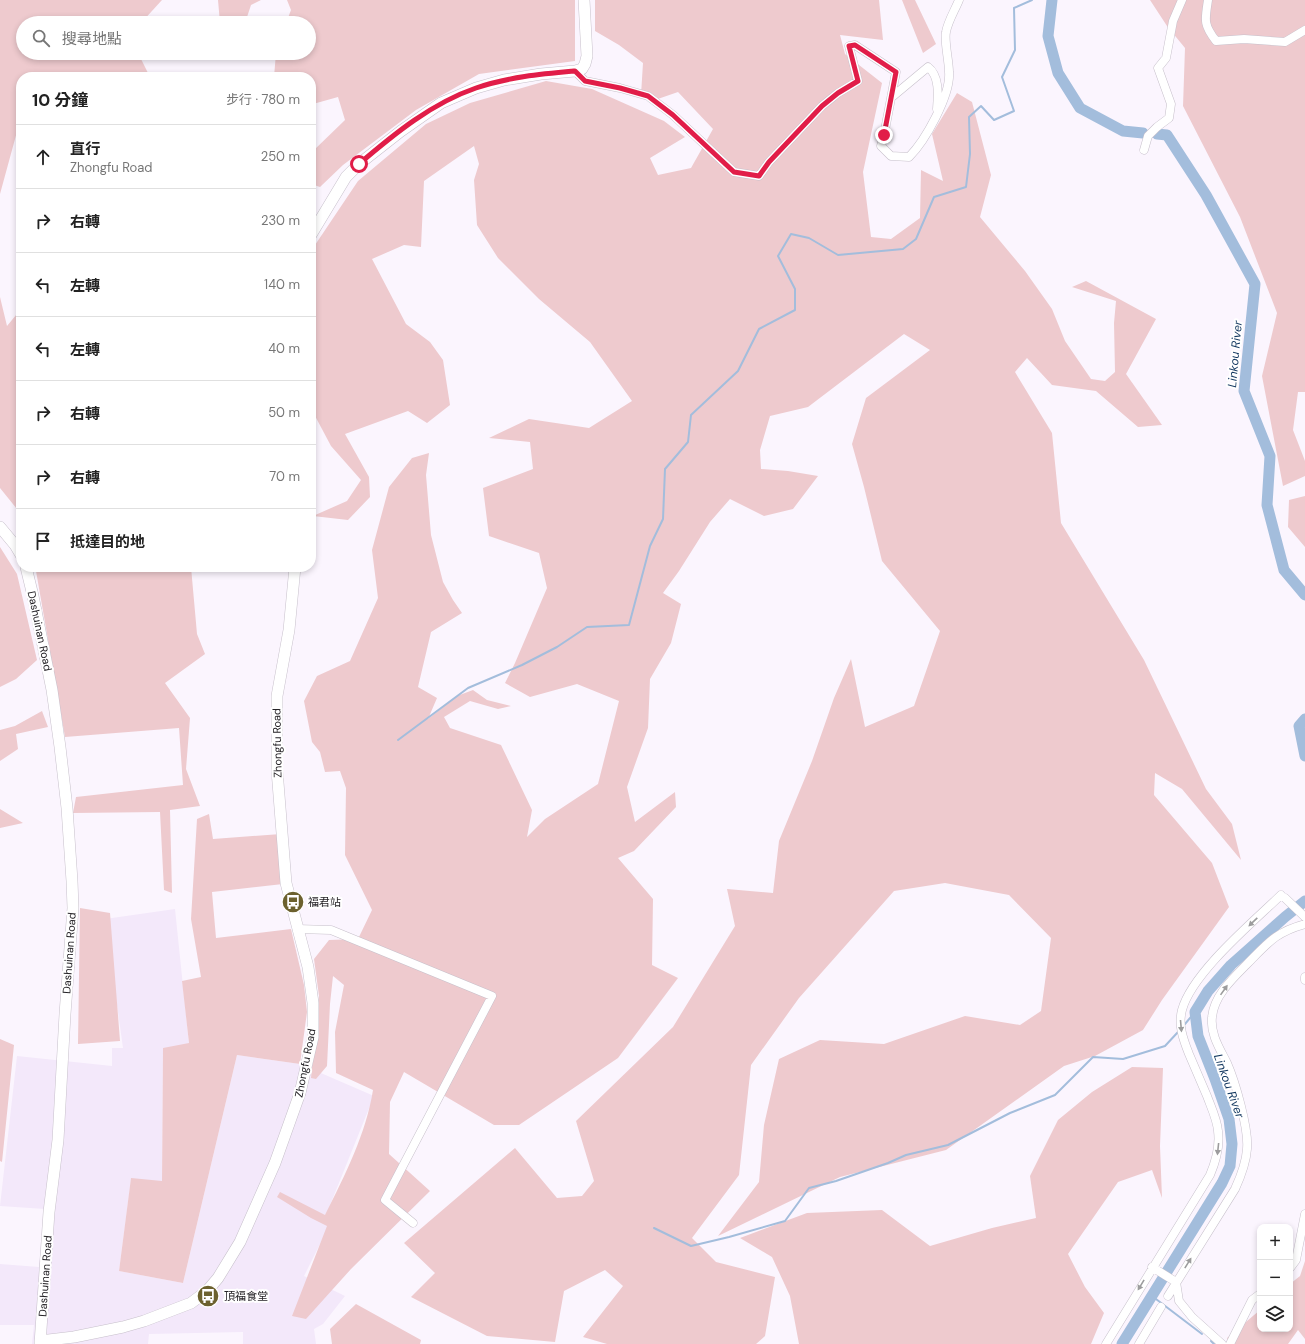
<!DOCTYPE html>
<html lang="zh-TW">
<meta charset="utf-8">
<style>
:root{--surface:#fff;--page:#f6f6f6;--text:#222;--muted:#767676;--line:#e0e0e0}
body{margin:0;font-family:"DM Sans","Noto Sans TC",sans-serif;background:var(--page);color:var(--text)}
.controls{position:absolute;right:12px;bottom:12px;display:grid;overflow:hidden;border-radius:8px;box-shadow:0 2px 6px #0003}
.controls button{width:36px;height:36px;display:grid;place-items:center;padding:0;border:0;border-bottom:1px solid var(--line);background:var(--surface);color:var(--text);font:20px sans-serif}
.stop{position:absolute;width:12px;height:12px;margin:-9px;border:3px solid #e11d48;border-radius:50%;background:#fff}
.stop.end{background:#e11d48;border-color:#fff;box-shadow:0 1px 4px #0008}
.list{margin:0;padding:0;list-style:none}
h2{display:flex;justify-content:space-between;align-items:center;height:52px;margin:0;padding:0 16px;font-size:17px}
h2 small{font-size:13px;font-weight:400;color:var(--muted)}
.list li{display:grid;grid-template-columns:26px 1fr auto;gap:12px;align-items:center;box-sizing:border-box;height:64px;padding:0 16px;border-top:1px solid var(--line)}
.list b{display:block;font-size:15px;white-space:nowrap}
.list p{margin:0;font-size:13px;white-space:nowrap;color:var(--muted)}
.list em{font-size:13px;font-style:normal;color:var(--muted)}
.icon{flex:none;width:22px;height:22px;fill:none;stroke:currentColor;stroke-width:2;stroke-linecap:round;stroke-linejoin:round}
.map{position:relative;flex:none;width:1305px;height:1344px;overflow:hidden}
.search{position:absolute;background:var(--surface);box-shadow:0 2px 6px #0003;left:16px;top:16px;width:300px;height:44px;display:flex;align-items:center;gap:10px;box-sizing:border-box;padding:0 14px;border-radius:22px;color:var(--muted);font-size:15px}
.panel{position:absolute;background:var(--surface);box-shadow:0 2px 6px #0003;left:16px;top:72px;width:300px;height:500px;border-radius:16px}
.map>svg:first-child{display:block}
.built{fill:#f3e8fa}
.green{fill:#eecace}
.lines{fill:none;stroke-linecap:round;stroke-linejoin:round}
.stream{stroke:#a3bddc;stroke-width:2}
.river{stroke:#a3bddc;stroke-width:11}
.street-casing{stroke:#c7c0cb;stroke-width:9}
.secondary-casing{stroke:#c7c0cb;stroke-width:12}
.street{stroke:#fff;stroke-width:8}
.secondary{stroke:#fff;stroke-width:11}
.oneway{fill:#9c9c9d}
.route{stroke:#e11d48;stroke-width:5}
.labels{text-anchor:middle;stroke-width:4;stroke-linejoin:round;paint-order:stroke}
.street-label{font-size:11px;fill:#242226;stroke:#fff}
.poi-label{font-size:11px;fill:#242226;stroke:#fff;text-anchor:start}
.water-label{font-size:12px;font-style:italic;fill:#12375f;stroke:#fff}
</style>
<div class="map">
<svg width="1305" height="1344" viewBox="0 0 1305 1344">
<rect width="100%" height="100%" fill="#fbf5fe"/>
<path class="built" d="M175,909L189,1044L163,1049L162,1182L131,1179L119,1271L183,1283L237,1055L300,1064L374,1096L324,1220L330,1224L304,1276L345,1296L323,1324L314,1329L316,1344H243V1332L149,1334L148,1344H32L34,1325H0V1264L39,1267L45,1209L0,1206L17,1056L112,1066V1048H123L105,919Z"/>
<path class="green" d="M0,0H162L141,23H23V53H138L150,77H93V76L91,77H21V126L18,128L0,194Z
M218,0H261L251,5L245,23H220Z
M287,0H575V61L479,74L416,110L343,165L320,187L311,184V158L312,152L345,120L338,97L313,104L311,113V77H274L276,53H309V23H286L291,10Z
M595,0H879L883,40L840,35L845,54L882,83L863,172L871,237L891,239L920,218L921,170L943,181L932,134L957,93L972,102L991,175L980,217L1025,271L1052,309L1065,341L1091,379L1105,381L1115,372L1114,323L1116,301L1072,287L1086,281L1156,319L1126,374L1162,425L1138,427L1096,391L1052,385L1027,358L1015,372L1052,433L1061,523L1144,660L1206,789L1232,824L1241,860L1182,789L1155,773L1154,795L1212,863L1229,907L1162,1000L1143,1030L1095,1056L1064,1066L946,1150L840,1177L718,1236L759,1182L764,1125L779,1059L820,1040L884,1044L965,1016L1020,1025L1041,1011L1051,938L1009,895L945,883L894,891L799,998L751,1065L739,1175L692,1238L716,1262L775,1277L765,1336L756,1344H607L583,1337L623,1286L605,1270L564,1291L555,1342L487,1336L411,1297L435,1273L404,1243L515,1148L557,1198L582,1196L594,1181L576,1121L673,1027L735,926L727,889L773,893L779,841L812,761L834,698L851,659L865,727L914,706L940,631L882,561L864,487L852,444L866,398L930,350L904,334L808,407L770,416L760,450L761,469L788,471L818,476L793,509L764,516L730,499L710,522L679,571L663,593L681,604L671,643L650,679L648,728L627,787L635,822L675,792L676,807L634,851L618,858L653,899L652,965L678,978L618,1058L519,1125H494L404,1072L390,1102L389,1154L430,1191L351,1269L306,1319L292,1316L327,1226L311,1218L277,1197L280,1192L325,1215C345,1175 366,1134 373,1090L336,1073L335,1032L344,985L333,976L330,1004L327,1066L316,1079L311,1078L319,996L314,959L329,940L358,939L372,910L345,855L346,788L340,771L325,772L320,752L312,742L304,701L317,676L350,661L378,598L372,550L389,487L412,458L429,453L426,475L431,535L443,582L453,600L462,613L431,632L418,687L437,698L428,719L457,696L473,690L487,700L511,706L498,709L470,701L444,717L450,728L501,745L532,810L527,837L545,819L598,784L619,701L577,684L530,697L505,683L515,663L547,588L539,553L489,536L483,488L533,469L530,442L489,438L529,419L589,428L632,401L590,342L539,299L498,258L477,225L474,180L479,164L474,146L424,181L421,247L404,245L372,259L406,324L430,342L443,360L450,405L427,423L408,411L345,434L369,477L370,497L348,520L313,516L347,501L361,480L331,446L314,414L311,405V251L358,181L426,124L470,103L546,81L592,89L664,121L685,137L650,158L658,175L691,168L713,129L678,92L652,101L641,95L643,63L619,45L595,31Z
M902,0H915L936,44L923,53Z
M1150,0H1305V392H1298L1293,430L1305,461V476L1283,486L1262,376L1277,313L1240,217L1183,106L1185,48L1167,26Z
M0,297L7,326L21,309V514L0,488Z
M1305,496V547L1288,527L1289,500Z
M0,547L17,574L37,660L16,679L0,687Z
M44,567H191L197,634L205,654L165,683L190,718L186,769L200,806L170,810L172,893L164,890L160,812L73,813L76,797L183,785L179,728L65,737L36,571Z
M42,711L48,727L16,734L18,749L0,761V730L15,726Z
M0,809L23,823L0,828Z
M209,814L213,839L281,834L283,884L212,892L216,938L291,929L304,985L307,1012L300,1064L237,1055L183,1283L119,1271L131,1178L162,1181L163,1048L189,1043L182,981L201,977L191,919L197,819Z
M80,908L110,913L120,1041L78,1044Z
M0,1039L14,1045L2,1162L0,1161Z
M1132,1067L1163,1068L1160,1146L1162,1198L1152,1170L1118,1182L1068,1254L1085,1287L1104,1313L1091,1344H799L790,1296L772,1257L740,1238L807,1213L882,1210L930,1246L992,1228L1036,1218L1030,1176L1058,1120L1092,1092Z
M1305,1261V1339L1298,1330L1288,1344H1230L1227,1338L1260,1310V1329H1290V1284L1300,1276Z
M356,1304L421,1340L420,1344H332L330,1329Z"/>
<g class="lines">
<path class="stream" d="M398,740L468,688L522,665L557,647L587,627L629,625L650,546L663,519L665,469L688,442L691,415L738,371L759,329L795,310V289L778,256L791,234L809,238L838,255L903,249L916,239L934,197L966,187L970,154L969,117L981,106L994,120L1014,111L1002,77L1015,50L1014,8L1032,0
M1185,1024L1195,1012
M654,1228L691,1246L729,1237L785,1221L809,1188L836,1181L888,1163L906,1155L948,1145L1010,1113L1055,1095L1093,1057L1123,1059L1165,1046L1178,1032
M1152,1296L1202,1334
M1211,1341L1214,1344"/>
<path class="river" d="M1052,0L1048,36L1058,73L1080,108L1123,131L1143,133
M1157,134L1167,135L1206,195L1255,284L1244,391L1270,456L1267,505L1284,570L1305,595
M1305,719L1299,726L1305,756
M1122,1344L1222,1183L1230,1166L1232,1144L1229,1119L1215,1079L1198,1036L1195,1012L1208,991L1231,965L1285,917L1305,901"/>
<g class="street-casing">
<path id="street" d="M1208,0C1205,20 1203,24 1216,41L1244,39L1285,42L1305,30
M575,71L585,81L620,88L648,96L673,115L734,172L759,176L769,162L822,106L838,93L858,81L849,46L855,45L896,72L884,135L881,146L891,156L909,157C925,141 951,95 949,72C949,61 944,41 946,32C948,21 955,10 959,0
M892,97L928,67C940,76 938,96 937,109
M1144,150L1148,136L1157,127L1169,118L1171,104L1158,68L1166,58L1173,21L1182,0
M1285,898L1305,917
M297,929L331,930L492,996L385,1200L413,1223
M1305,977V980
M1152,1267L1176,1282L1179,1301L1192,1317L1222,1344
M1290,1268L1296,1260L1305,1214
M1168,1296L1235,1189C1241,1176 1246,1164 1247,1149C1249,1129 1235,1081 1227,1063C1220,1049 1210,1034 1212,1017C1214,996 1232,979 1246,965C1267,944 1275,932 1305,924
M1106,1344L1210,1175C1216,1161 1220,1146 1218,1131C1217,1119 1211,1107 1207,1096C1201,1082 1195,1068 1189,1054C1183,1039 1178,1025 1182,1010C1192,973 1253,922 1281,895
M1139,1344L1161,1307
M1230,1344L1252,1300L1260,1294"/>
</g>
<g class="secondary-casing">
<path id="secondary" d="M311,235L346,177L359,164L401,131L441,103L476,88L504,80L541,74L575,71L582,69L585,64L587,56L584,0
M0,527L15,545L21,555
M26,567L33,596L52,690L60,747L67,808L72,881L73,908L65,1014L58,1140L49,1212L40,1344
M40,1341L74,1337L123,1327L144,1321L191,1303L207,1291L218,1278L240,1242L275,1163L300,1093L313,1037V1003L308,967L286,883L277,770V696L289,630L295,567"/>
</g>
<use href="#street" class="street"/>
<use href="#secondary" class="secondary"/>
</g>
<defs><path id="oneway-solid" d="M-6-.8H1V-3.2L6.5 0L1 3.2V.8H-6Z"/></defs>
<g class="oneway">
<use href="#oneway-solid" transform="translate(1253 922) rotate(136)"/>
<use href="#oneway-solid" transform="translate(1224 990) rotate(-55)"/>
<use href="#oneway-solid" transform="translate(1181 1026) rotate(85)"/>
<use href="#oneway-solid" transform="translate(1218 1149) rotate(96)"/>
<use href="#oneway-solid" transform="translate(1188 1263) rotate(-58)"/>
<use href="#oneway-solid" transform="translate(1141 1285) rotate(121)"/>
</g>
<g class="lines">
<path class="route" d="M359,164C394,134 432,103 476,88C508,77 542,74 575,71L585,81L620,88L648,96L673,115L734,172L759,176L769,162L822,106L838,93L858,81L849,46L855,45L896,72L884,135"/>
</g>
<defs>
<g id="bus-disc" transform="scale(1.15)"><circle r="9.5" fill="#6c612e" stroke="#fff"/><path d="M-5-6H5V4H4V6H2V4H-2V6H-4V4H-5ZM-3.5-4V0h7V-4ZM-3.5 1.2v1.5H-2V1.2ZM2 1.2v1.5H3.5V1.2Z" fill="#fff"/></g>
</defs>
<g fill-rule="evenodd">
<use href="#bus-disc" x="293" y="902"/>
<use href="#bus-disc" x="208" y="1296"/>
</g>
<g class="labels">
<g class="street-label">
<text transform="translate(40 631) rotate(78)" y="4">Dashuinan Road</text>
<text transform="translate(277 743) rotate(-91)" y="4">Zhongfu Road</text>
<text transform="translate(69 953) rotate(-86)" y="4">Dashuinan Road</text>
<text transform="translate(305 1063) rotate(-79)" y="4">Zhongfu Road</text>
<text transform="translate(45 1276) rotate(-86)" y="4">Dashuinan Road</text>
</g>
<g class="poi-label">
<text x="308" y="906">福君站</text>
<text x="224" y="1300">頂福食堂</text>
</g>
<g class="water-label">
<text transform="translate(1235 354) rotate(-85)" y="4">Linkou River</text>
<text transform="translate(1229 1086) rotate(70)" y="4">Linkou River</text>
</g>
</g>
</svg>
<div class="controls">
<button>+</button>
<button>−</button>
<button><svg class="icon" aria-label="layers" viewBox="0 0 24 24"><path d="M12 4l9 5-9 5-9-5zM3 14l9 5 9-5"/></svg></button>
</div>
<div class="stop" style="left:359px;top:164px"></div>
<div class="stop end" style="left:884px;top:135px"></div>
<div class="search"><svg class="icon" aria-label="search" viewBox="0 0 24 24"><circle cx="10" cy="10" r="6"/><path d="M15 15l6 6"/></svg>搜尋地點</div>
<section class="panel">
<h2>10 分鐘<small>步行 · 780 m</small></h2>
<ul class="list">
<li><svg class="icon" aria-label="ahead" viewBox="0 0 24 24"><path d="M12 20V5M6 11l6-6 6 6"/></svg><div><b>直行</b><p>Zhongfu Road</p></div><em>250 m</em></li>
<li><svg class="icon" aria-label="right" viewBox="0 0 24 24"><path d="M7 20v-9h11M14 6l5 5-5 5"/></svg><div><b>右轉</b></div><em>230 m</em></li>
<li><svg class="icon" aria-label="left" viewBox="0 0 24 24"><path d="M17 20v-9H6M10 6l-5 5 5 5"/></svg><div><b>左轉</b></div><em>140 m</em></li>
<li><svg class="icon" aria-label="left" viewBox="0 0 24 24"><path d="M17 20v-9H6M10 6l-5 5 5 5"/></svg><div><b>左轉</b></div><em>40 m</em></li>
<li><svg class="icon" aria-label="right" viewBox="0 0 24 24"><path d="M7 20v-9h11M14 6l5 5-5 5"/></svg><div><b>右轉</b></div><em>50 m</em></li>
<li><svg class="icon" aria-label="right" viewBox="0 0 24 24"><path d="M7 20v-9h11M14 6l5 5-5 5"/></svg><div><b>右轉</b></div><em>70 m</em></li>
<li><svg class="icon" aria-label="arrive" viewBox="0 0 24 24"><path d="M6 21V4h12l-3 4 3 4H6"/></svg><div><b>抵達目的地</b></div></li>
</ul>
</section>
</div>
